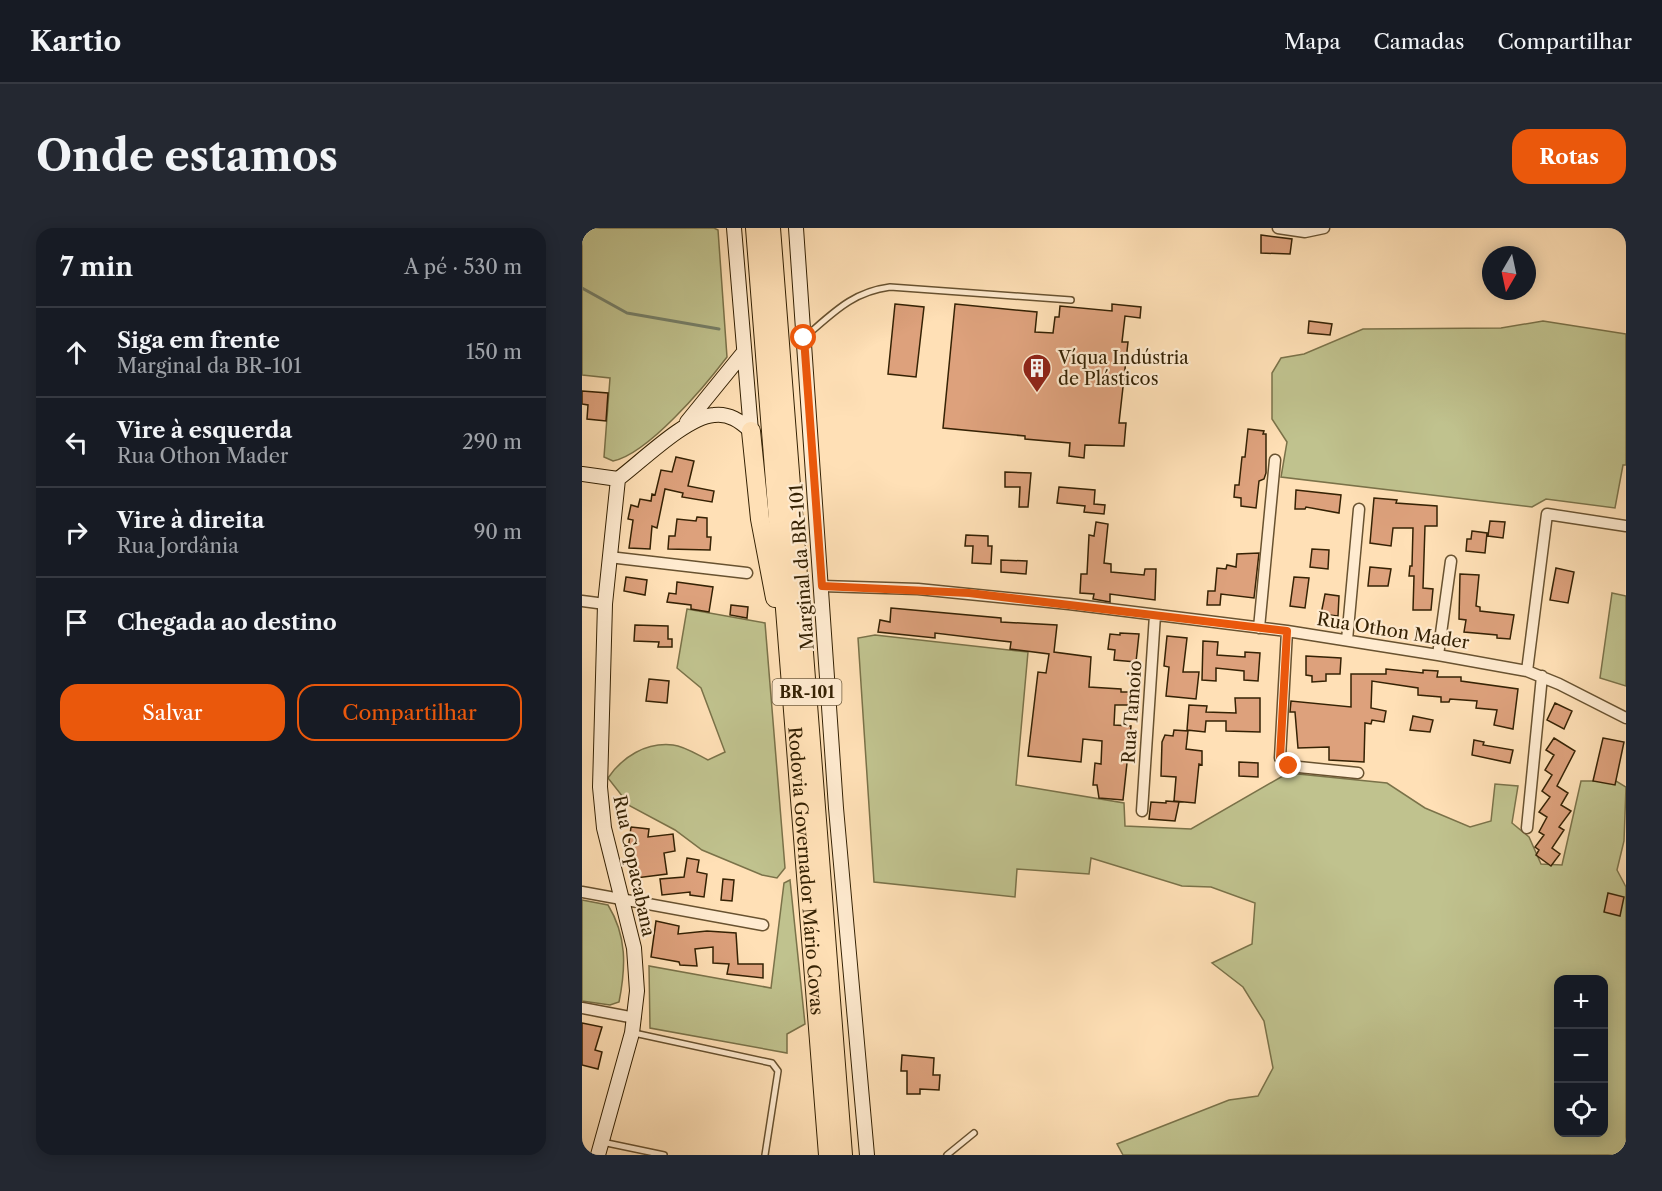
<!DOCTYPE html>
<html lang="pt">
<meta charset="utf-8">
<style>
:root{--surface:#171b24;--page:#242831;--text:#f1f3f6;--muted:#9ea1a6;--line:#363941;--accent:#ea580c}
body{margin:0;font-family:"Libre Caslon Text",serif;background:var(--page);color:var(--text)}
.controls{position:absolute;right:18px;bottom:18px;display:grid;overflow:hidden;border-radius:12px;box-shadow:0 3px 15px #0003}
.controls button{width:54px;height:54px;display:grid;place-items:center;padding:0;border:0;border-bottom:2px solid var(--line);background:var(--surface);color:var(--text);font:30px sans-serif}
.compass{position:absolute;left:900px;top:18px;width:54px;height:54px;border-radius:50%;background:var(--surface);box-shadow:0 3px 15px #0003;rotate:189deg}
.stop{position:absolute;width:18px;height:18px;margin:-14px;border:4px solid #ea580c;border-radius:50%;background:#fff}
.stop.end{background:#ea580c;border-color:#fff;box-shadow:0 2px 6px #0008}
.list{margin:0;padding:0;list-style:none}
h2{display:flex;justify-content:space-between;align-items:center;height:78px;margin:0;padding:0 24px;font-size:26px}
h2 small{font-size:20px;font-weight:400;color:var(--muted)}
.list li{display:grid;grid-template-columns:39px 1fr auto;gap:18px;align-items:center;box-sizing:border-box;height:90px;padding:0 24px;border-top:2px solid var(--line)}
.list b{display:block;font-size:22px;white-space:nowrap}
.list p{margin:0;font-size:20px;white-space:nowrap;color:var(--muted)}
.list em{font-size:20px;font-style:normal;color:var(--muted)}
.actions{display:flex;gap:12px;padding:18px 24px}
.actions a{flex:1;padding:14px 0;border:2px solid var(--accent);border-radius:18px;text-align:center;font-size:21px;color:var(--accent)}
.actions .main{background:var(--accent);color:#fff}
.icon{flex:none;width:33px;height:33px;fill:none;stroke:currentColor;stroke-width:2;stroke-linecap:round;stroke-linejoin:round}
.map{position:relative;flex:none;width:1044px;height:927px;overflow:hidden;border-radius:18px}
header{display:flex;align-items:center;gap:36px;box-sizing:border-box;height:84px;padding:0 30px;background:var(--surface);border-bottom:2px solid var(--line)}
header strong{font-size:28px}
nav{display:flex;gap:33px;margin-inline-start:auto;font-size:21px}
.intro{display:flex;align-items:center;justify-content:space-between;box-sizing:border-box;height:144px;padding:0 36px}
h1{margin:0;font-size:42px}
.button{padding:15px 27px;border-radius:18px;background:var(--accent);color:#fff;font-size:21px;font-weight:700}
main{display:flex;gap:36px;padding:0 36px}
aside{flex:1;background:var(--surface);border-radius:18px;box-shadow:0 3px 15px #0003}
.map>svg:first-child{display:block}
.green{fill:#c0c28e;stroke:#7a7249;stroke-width:1.5;fill-rule:evenodd}
.lines{fill:none;stroke-linecap:round;stroke-linejoin:round}
.stream{stroke:#767f68;stroke-width:3}
.building{fill:#dda17c;stroke:#352204;stroke-width:1.5}
.lane-casing{stroke:#685230;stroke-width:8}
.street-casing{stroke:#685230;stroke-width:13}
.secondary-casing{stroke:#352204;stroke-width:16}
.highway-casing{stroke:#352204;stroke-width:20}
.lane{stroke:#ffebd0;stroke-width:5}
.street{stroke:#ffebd0;stroke-width:10}
.secondary{stroke:#ffebd0;stroke-width:14}
.highway{stroke:#ffe0b6;stroke-width:18}
.route{stroke:#ea580c;stroke-width:8}
.labels{text-anchor:middle;stroke-width:4.5;stroke-linejoin:round;paint-order:stroke}
.shield{fill:#ffebd0;stroke:#725e41;stroke-width:1.5}
.shield-label{font-size:16px;font-weight:bold;fill:#352204}
.poi-label{font-size:18px;fill:#352204;stroke:#ffebd0;text-anchor:start}
.street-label{font-size:18px;fill:#352204;stroke:#ffebd0}
</style>
<header>
<strong>Kartio</strong>
<nav><a>Mapa</a><a>Camadas</a><a>Compartilhar</a></nav>
</header>
<div class="intro"><h1>Onde estamos</h1><a class="button">Rotas</a></div>
<main>
<aside>
<h2>7 min<small>A pé · 530 m</small></h2>
<ul class="list">
<li><svg class="icon" aria-label="ahead" viewBox="0 0 24 24"><path d="M12 20V5M6 11l6-6 6 6"/></svg><div><b>Siga em frente</b><p>Marginal da BR-101</p></div><em>150 m</em></li>
<li><svg class="icon" aria-label="left" viewBox="0 0 24 24"><path d="M17 20v-9H6M10 6l-5 5 5 5"/></svg><div><b>Vire à esquerda</b><p>Rua Othon Mader</p></div><em>290 m</em></li>
<li><svg class="icon" aria-label="right" viewBox="0 0 24 24"><path d="M7 20v-9h11M14 6l5 5-5 5"/></svg><div><b>Vire à direita</b><p>Rua Jordânia</p></div><em>90 m</em></li>
<li><svg class="icon" aria-label="arrive" viewBox="0 0 24 24"><path d="M6 21V4h12l-3 4 3 4H6"/></svg><div><b>Chegada ao destino</b></div></li>
</ul>
<div class="actions"><a class="main">Salvar</a><a>Compartilhar</a></div>
</aside>
<div class="map">
<svg width="1044" height="927" viewBox="0 0 1044 927">
<rect width="100%" height="100%" fill="#ffe0b6"/>
<filter id="stains"><feTurbulence type="fractalNoise" baseFrequency=".00333" numOctaves="4"/><feColorMatrix values="0 0 0 0 .2 0 0 0 0 .09 0 0 0 0 .02 0 0 0 .5 -.17"/></filter>
<radialGradient id="worn" r=".72"><stop offset=".6" stop-color="#630" stop-opacity="0"/><stop offset="1" stop-color="#630" stop-opacity=".3"/></radialGradient>
<path class="green" d="M0,0H132L136,2L145,129C123,158 66,226 31,233L22,229L28,150L0,147Z
M961,93L1044,106V237H1041L1033,280L964,271L950,279L699,249L705,214L690,191V145L699,130L722,126L781,101L919,100Z
M1030,365L1044,368V458L1018,450Z
M105,381L183,395L203,640L195,650L180,647L120,622L93,602L48,578L26,550C40,529 64,514 91,517C102,518 116,527 126,532L143,524L119,460L95,440Z
M293,407L446,424L434,557L542,575L543,598L609,601L706,545L805,555L843,580L888,599L909,593L913,556L936,558L930,595L947,609L959,636L980,637L999,553H1034L1044,559L1042,613L1035,642L1044,659V927H541L535,916L647,872L676,868L691,840L682,793L661,759L630,735L670,716L673,675L629,659L600,658L509,630L507,646L435,641L433,669L292,654L276,410ZM976,752H1022V904H976Z
M208,652L223,796L205,806V825L68,800L67,738L189,760L202,655Z
M0,672L26,677C45,708 44,739 37,774L28,777L0,773Z"/>
<g class="lines">
<path class="stream" d="M0,60L45,85L137,101"/>
</g>
<path class="building" d="M679,7L710,11L708,26L679,25Z
M313,76L342,79L334,149L306,146Z
M373,76L455,84L453,104L471,105L473,89H477L478,78L530,83V76L559,79L558,90L543,88L540,114H546L537,195H544L542,218L503,217L502,230L487,228L488,215L443,211V208L361,200Z
M727,93L750,96L748,107L726,105Z
M0,163L26,165L24,193L5,191L6,177L0,176Z
M666,201L682,203L681,206H684V245L682,251L677,253L674,280L659,278V270L652,269L653,257H657L660,229H663Z
M94,229L112,233L106,258L132,263L130,274L100,269L101,265L83,261L75,300L70,298L68,321L47,320L51,292L46,291L49,277L56,279L58,271L69,273L70,266L73,267L79,242L90,244Z
M423,244L449,245L446,279H437L438,259H423Z
M477,259L513,262L512,276L523,277L522,286L502,284L503,278L475,275Z
M714,262L759,267L757,285L724,279L723,281H713Z
M792,270L815,272L814,275L855,278V298H843L841,360L851,361L849,382H831L832,348H827L828,338H830L831,300H811L809,318L788,315Z
M115,289L125,290V309H129L128,322L86,321L87,308H93L95,291L114,293Z
M908,293L923,294L921,310L906,308Z
M514,294L526,296L522,335L529,336V344L562,347L563,341H574L573,372L528,366V374L511,371L512,366L498,365L499,346H505L507,307L512,308Z
M890,303L905,305L903,325L884,323L885,311H889Z
M384,307L406,308V318H410L409,336L390,335L391,318H383Z
M730,321L747,322L746,341L728,339Z
M677,325L672,370L639,366L638,377H625L626,363H633L635,340L644,341L645,337L654,339L655,326Z
M419,332L445,333L444,346L419,344Z
M788,339L809,341L806,358H786Z
M974,340L992,344L986,375L968,372Z
M878,346L897,347L894,378L898,379V383L932,387L928,411L915,410V407L882,404L884,392L877,391Z
M44,349L65,352L63,367L42,363Z
M712,349L727,350L723,380L708,378Z
M95,354L131,359L127,384L109,381V377L85,374L87,365L94,366Z
M743,366L757,368L756,388L739,386Z
M149,377L166,379L165,390L148,387Z
M309,380L419,390V394L475,397L472,424L509,429L507,459L539,461V464H548V477H533L532,497L549,498L541,572L517,570L515,557H511L513,535L519,536L520,513L501,511L499,534L446,528L456,444L464,445L467,426L428,421L429,414L411,412L353,405V410L296,404L298,392L308,394Z
M53,397L86,398V411H90V419H76L77,414L52,413Z
M538,405L557,406L554,434L532,432L533,422L526,421L528,406L538,407Z
M585,408L605,410L601,444H617L614,471L584,468L587,439L582,438Z
M621,413L636,414L635,427L663,429V424L678,425L676,453L662,452V443L634,440V453L620,452Z
M724,428L759,430L758,446H744V453L730,454V448L724,447Z
M804,441L841,445V442L856,443L855,449H879V453L936,461L931,501L912,497L915,482L894,480L895,473L868,471L867,474H859V469L836,467V460L790,453L789,480L804,483L802,494L790,492L789,496L783,495L782,534L747,532V519L716,520L713,484H708L709,473L769,479V446H804Z
M67,451L87,453L85,475L64,473Z
M653,470H678V504L644,503V493H624L623,504L605,502L607,477L625,478L624,484L654,485Z
M973,475L990,483L982,501L965,492Z
M831,488L851,492L848,504L828,502Z
M592,502L606,503L604,521L620,523V537L617,536L613,575L592,573L594,549L579,548L580,514L583,507L591,508Z
M972,510L993,523L975,558L986,565L979,577L989,583L977,599L982,602L970,620L978,626L969,638L954,627L957,622L953,619L962,607L957,604L965,589L957,584L968,569L960,563L970,547L963,542L972,527L964,522Z
M1021,510L1042,514L1033,557L1011,553Z
M892,512L902,514L901,517L931,522L928,535L890,527Z
M657,534L676,535V549L657,548Z
M584,573L597,574L593,593L567,591L569,574L584,575Z
M49,599L67,601L66,609L91,606L93,623L82,625L85,646L54,650L50,622H46Z
M105,630L117,632L115,644L125,646L122,669L108,667V664L80,667L78,651L102,649Z
M141,651L152,652L150,673L139,672Z
M1026,665L1042,669L1038,688L1022,684Z
M74,693L97,698L96,706L125,703L154,705L156,736H181V750L145,746L147,736L131,735V719L113,721L115,738L98,737L97,734L69,729Z
M0,795L20,799L13,822L20,824L16,841L0,837Z
M320,827L352,830L351,847H358L357,862L338,861V866H325V843H319Z"/>
<g class="lines">
<g class="lane-casing">
<path id="lane" d="M223,109C251,85 270,64 308,59L489,72
M52,805L190,835L196,843L183,927
M20,914L82,927
M365,927L392,905"/>
</g>
<g class="street-casing">
<path id="street" d="M696,0L723,4L742,0
M27,329L165,345
M240,358L336,361L487,376L705,403L856,427L945,443L977,456L1044,490
M0,373L23,376
M677,400L693,232
M705,403L698,530L707,538L776,545
M765,412L777,281
M856,427L869,333
M945,443L965,286L1044,298
M560,583L573,387
M945,600L960,448
M0,664L181,697
M0,780L53,790"/>
</g>
<g class="secondary-casing">
<path id="secondary" d="M152,0L169,203
M214,0L254,580L285,927
M105,194L162,124
M0,246L36,251
M16,927L50,805L55,763L52,720L22,600L18,559L23,376L36,251C59,234 104,189 132,187C147,185 158,193 169,203"/>
</g>
<g class="highway-casing">
<g id="highway">
<path id="s1" d="M173,0L246,927"/>
<path d="M189,0L261,927"/>
<path d="M169,203L178,291L193,370"/>
</g>
</g>
<use href="#lane" class="lane"/>
<use href="#street" class="street"/>
<use href="#secondary" class="secondary"/>
<use href="#highway" class="highway"/>
</g>
<g class="lines">
<path class="route" d="M222,110L240,358L387,365L705,403L698,530L707,538"/>
</g>
<defs>
<g id="building-pin" transform="scale(1.5)"><path d="M0 17L-7.5 6A9.5 9.5 0 1 1 7.5 6Z" fill="#8f2418" stroke="#ffebd0"/><path d="M-4-6H4V6H1V3H-1V6H-4ZM-2.5-4.3h1.7v1.8h-1.7ZM.8-4.3h1.7v1.8H.8ZM-2.5-1h1.7V.8h-1.7ZM.8-1h1.7V.8H.8Z" fill="#fff"/></g>
</defs>
<g fill-rule="evenodd">
<use href="#building-pin" x="455" y="140"/>
</g>
<g class="labels">
<rect class="shield" x="190.5" y="451" width="69" height="26" rx="4.5"/>
<g class="shield-label">
<text x="225" y="470">BR-101</text>
</g>
<g class="poi-label">
<text x="476" y="136">Víqua Indústria<tspan x="476" dy="21">de Plásticos</tspan></text>
</g>
<g class="street-label">
<text transform="translate(220 339) rotate(-94)" y="6">Marginal da BR-101</text>
<text transform="translate(811 403) rotate(9)" y="6">Rua Othon Mader</text>
<text transform="translate(550 484) rotate(-86)" y="6">Rua Tamoio</text>
<text transform="translate(52 638) rotate(78)" y="6">Rua Copacabana</text>
<text dy="6" stroke="none"><textPath href="#s1" startOffset="645">Rodovia Governador Mário Covas</textPath></text>
</g>
</g>
<rect width="100%" height="100%" filter="url(#stains)"/>
<rect width="100%" height="100%" fill="url(#worn)"/>
</svg>
<div class="controls">
<button>+</button>
<button>−</button>
<button><svg class="icon" aria-label="locate" viewBox="0 0 24 24"><circle cx="12" cy="12" r="6"/><path d="M12 2v4M12 18v4M2 12h4M18 12h4"/></svg></button>
</div>
<svg class="compass" viewBox="-18 -18 36 36"><path d="M0-13l5 13h-10z" fill="#e53935"/><path d="M0 13l5-13h-10z" fill="#9ea1a6"/></svg>
<div class="stop" style="left:222px;top:110px"></div>
<div class="stop end" style="left:707px;top:538px"></div>
</div>
</main>
